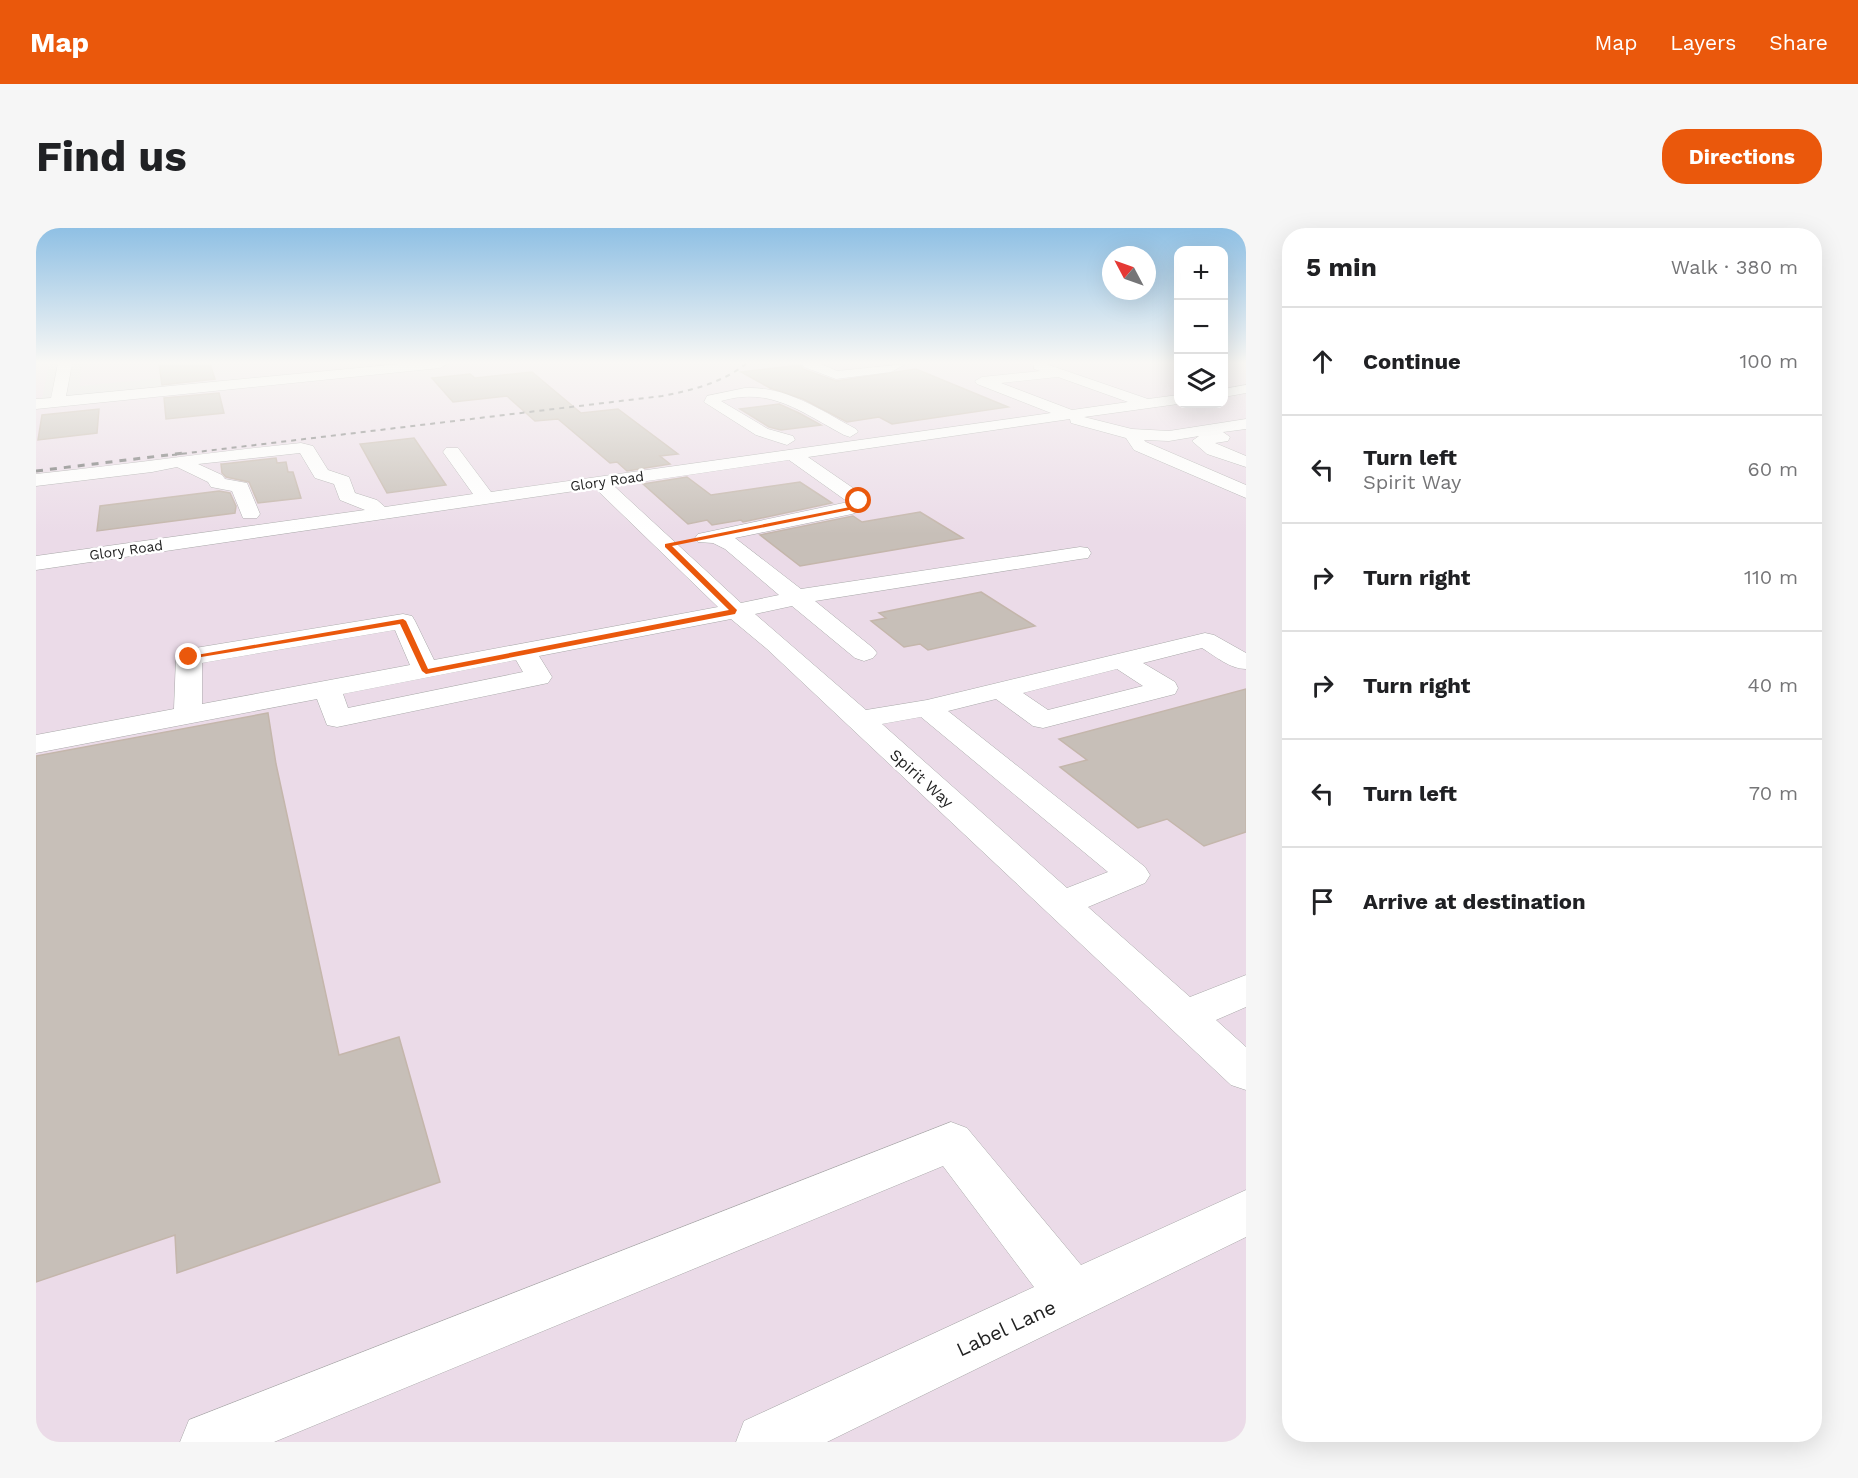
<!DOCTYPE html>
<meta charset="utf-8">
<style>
:root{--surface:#fff;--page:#f6f6f6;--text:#202124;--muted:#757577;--line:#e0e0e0;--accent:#ea580c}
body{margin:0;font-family:"Work Sans",sans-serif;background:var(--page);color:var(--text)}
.controls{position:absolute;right:18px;top:18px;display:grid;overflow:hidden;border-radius:12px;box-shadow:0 6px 24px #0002}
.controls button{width:54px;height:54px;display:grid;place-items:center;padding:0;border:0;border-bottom:2px solid var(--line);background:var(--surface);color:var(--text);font:30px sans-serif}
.compass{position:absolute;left:1066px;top:18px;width:54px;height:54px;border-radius:50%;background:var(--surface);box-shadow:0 6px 24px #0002;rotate:311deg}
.stop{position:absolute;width:18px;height:18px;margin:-14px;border:4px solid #ea580c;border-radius:50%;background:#fff}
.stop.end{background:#ea580c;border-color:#fff;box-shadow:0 2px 6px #0008}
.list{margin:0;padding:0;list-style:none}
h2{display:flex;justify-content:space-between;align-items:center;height:78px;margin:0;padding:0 24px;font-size:26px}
h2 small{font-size:20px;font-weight:400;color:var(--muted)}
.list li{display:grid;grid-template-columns:39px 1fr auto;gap:18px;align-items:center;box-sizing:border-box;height:108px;padding:0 24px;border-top:2px solid var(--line)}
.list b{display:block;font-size:22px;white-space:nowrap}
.list p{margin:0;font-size:20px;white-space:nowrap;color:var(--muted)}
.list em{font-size:20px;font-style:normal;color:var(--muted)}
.icon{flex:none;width:33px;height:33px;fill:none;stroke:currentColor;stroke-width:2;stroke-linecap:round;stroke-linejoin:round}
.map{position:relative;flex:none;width:1210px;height:1214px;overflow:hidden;border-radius:24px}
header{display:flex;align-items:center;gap:36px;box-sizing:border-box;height:84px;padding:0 30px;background:var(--accent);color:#fff}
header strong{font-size:28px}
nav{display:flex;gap:33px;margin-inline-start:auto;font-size:21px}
.intro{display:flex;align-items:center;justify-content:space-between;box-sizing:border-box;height:144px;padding:0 36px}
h1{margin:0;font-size:42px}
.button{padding:15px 27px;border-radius:24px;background:var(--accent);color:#fff;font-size:21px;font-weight:700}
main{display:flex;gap:36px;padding:0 36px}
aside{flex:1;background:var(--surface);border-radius:24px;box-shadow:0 6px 24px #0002}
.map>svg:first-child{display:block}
.industrial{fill:#ebdbe8}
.parking{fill:#e2e2e2}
.building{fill:#c7bfb8;stroke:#c4b6ab;stroke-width:1.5}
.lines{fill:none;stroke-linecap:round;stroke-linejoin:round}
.minor-casing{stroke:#a9a9a9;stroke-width:1}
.minor{fill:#fff;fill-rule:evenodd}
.rail-far1{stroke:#707070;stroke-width:2;stroke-dasharray:5 5;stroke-linecap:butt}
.rail{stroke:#707070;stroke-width:3;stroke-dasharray:7 7;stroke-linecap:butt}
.route{fill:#ea580c}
.labels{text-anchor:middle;stroke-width:5;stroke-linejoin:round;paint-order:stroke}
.far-street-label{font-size:14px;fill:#222;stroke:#fff}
.street-label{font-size:16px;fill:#222;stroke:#fff}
.near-street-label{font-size:20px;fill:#222;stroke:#fff}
</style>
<header>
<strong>Map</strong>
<nav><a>Map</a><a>Layers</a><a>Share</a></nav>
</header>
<div class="intro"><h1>Find us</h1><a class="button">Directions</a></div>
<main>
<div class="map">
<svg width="1210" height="1214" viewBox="0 0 1210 1214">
<rect width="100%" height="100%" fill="#f2efe9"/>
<path class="industrial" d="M0,136H1142V176H1188V136H1210V1214H0Z"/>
<path class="parking" d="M13,136H45L44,158L137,149L139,157L6,171Z"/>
<path class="building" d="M123,136H174L179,151L126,157Z
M764,137L767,141L800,153L880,141L972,179L856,196L843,189L811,194L767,171L734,160L705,144Z
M496,144L545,185L582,181L642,226L624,228L634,236L591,243L581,234L574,235L522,191L499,193L471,168L417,174L396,150L434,146L439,150Z
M183,165L188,185L130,191L128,170Z
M743,176L763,185L785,197L745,202L733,199L704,181Z
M63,181L61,205L2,212L6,187Z
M378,210L410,257L351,265L324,216Z
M240,230L241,235L250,234L252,244H257L265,270L222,275L213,254L190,249L186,245L185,236H187Z
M651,249L675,267L764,254L796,275L707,294L705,292L676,297L671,292L652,296L607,256Z
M183,263L194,265L200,278L199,285L61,303L64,278Z
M884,284L927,310L764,338L724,307L817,288L826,294Z
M945,364L999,398L892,422L884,416L868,419L835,393L850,390L843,385Z
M1210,461V604L1168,618L1131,591L1102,600L1024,539L1051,532L1023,511Z
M232,485L240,536L303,827L363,809L404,954L141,1045L139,1007L0,1054V528Z"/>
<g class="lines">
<g class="minor-casing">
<path id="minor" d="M22,136H36L30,168L363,136H411L404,140L0,181V171L15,170Z
M766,136H785L801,143L870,136L855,144L800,151L768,139Z
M998,136H1010L1112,171L1142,167V176L1048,189L1096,201L1133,203L1210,191V201L1187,204L1194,209L1192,213L1179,215L1210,228V239L1171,226L1156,213L1163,208L1133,213L1108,212L1110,214L1210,257V270L1098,222L1090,210L1035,195L1034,191L772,229L830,269L833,273L829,281L816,286L699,310L765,361L1044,319L1052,320L1055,325L1052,330L1044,331L779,373L837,420L841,425L837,430L828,433L819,430L756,378L719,386L830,482L891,472L1169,405L1178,407L1210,425V441C1194,441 1179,428 1166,420L1107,435L1139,454L1142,460L1139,466L1007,500L997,498L960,471L912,483L1109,639L1114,647L1109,655L1052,679L1154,769L1210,747V779L1180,792L1210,819V862L1195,857L731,421L695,391L503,428L516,449L512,455L301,499L291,497L281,471L0,525V507L138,481L140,429L144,424L153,421L367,386L376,388L379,393L398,432L682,379L559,260L0,342V328L329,282L304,272L298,256L279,250L264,225L162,236L186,247L189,251L211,255L224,286L221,290H207L196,263L175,259L172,254L141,239L116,244L0,258V246C89,237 176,224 265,215L277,218L292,242L313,249L319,265L341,272L349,279L437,266L407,224L410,220H422L455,264L1015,185L941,156L939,153L946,149L1004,143L998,141ZM1022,149L1092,174L1036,182L965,155ZM753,232L812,274L662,306L659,310L662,314L677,315L689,321L743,367L705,375L578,258ZM359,402L374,437L166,476V435ZM480,432L487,444L312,480L307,466ZM1081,441L1107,458L1012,482L987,465ZM885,489L1072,644L1031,660L846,496Z
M1210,157V165L1188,169V161Z
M709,160C750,158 784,182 820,201L822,204L814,209L808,207C766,185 735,158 685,173L732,201L757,208L759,212L751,217L720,207L668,174L671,168Z
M915,894L931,900L1045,1037L1210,962V1009L791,1214H700L708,1193L998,1059L907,938L238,1214H144L153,1192Z"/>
</g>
<use href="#minor" class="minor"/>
<path class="rail-far1" d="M136,227L626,168C657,162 685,155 710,136"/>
<path class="rail" d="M0,243L148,225"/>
</g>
<linearGradient id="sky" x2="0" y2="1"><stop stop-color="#8fc0e4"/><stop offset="0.44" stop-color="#f9f8f5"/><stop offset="1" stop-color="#f9f8f5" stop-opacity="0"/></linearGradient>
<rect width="1210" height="306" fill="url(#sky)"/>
<path class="route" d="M821,272H825V277L818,281L636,318L701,382L699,386L390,446L386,443L364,396L153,431L149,429L367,391L370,393L392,441L693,382L629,319V316L814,279L819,276Z"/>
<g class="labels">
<g class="far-street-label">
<text transform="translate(571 253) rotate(-8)" y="5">Glory Road</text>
<text transform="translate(90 322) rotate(-8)" y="5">Glory Road</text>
</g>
<g class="street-label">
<text transform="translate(886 550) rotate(42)" y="6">Spirit Way</text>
</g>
<g class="near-street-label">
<text transform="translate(970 1100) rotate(-25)" y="7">Label Lane</text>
</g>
</g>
</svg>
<div class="controls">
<button>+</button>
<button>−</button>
<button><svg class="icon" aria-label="layers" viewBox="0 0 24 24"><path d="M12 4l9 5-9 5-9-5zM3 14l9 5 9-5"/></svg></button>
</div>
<svg class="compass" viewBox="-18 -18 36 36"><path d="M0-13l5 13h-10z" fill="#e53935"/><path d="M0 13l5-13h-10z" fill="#757577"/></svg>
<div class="stop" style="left:823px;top:273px"></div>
<div class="stop end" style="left:153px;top:429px"></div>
</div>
<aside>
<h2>5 min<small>Walk · 380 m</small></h2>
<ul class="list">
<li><svg class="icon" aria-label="ahead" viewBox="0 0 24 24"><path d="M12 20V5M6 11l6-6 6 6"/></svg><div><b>Continue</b></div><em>100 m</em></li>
<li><svg class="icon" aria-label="left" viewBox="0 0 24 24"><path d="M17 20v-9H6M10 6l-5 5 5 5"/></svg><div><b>Turn left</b><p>Spirit Way</p></div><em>60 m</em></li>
<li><svg class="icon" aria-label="right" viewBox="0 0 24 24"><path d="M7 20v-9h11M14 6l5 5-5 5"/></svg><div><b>Turn right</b></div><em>110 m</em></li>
<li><svg class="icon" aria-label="right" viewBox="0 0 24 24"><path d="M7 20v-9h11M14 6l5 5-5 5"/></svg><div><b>Turn right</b></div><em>40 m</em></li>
<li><svg class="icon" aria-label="left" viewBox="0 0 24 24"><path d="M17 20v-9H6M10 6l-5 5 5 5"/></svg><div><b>Turn left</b></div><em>70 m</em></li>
<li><svg class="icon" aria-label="arrive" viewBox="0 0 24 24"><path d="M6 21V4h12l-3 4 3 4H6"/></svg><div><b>Arrive at destination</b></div></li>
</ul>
</aside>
</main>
